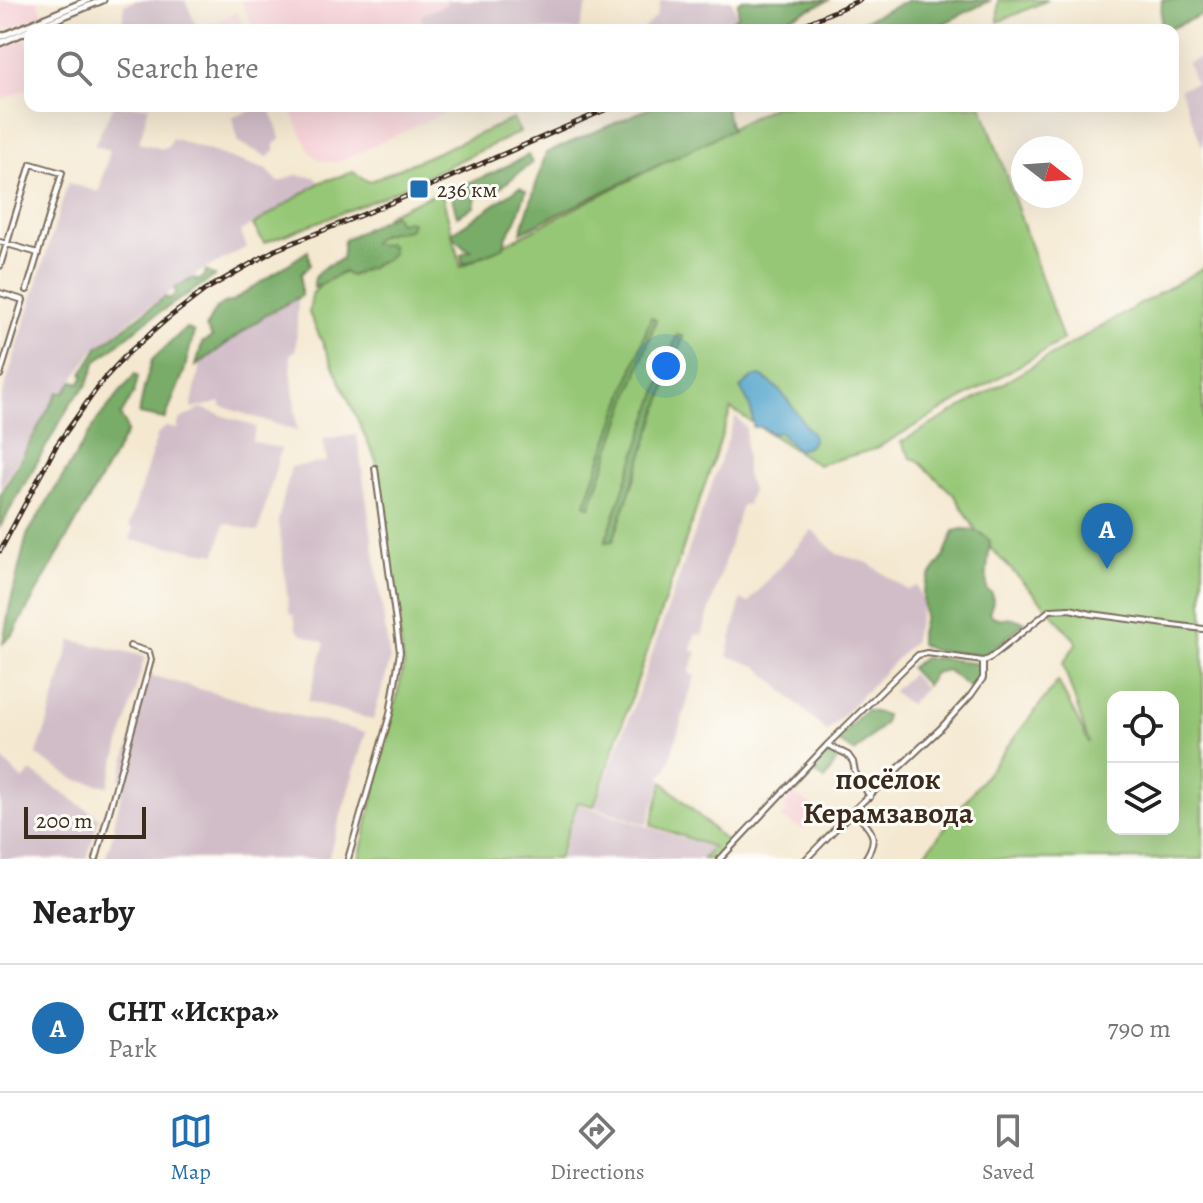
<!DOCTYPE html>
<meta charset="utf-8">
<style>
:root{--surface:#fff;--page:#f6f6f6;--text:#222;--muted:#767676;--line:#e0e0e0;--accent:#1f6fb2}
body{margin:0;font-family:Alegreya,serif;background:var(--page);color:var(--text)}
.controls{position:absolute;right:24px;bottom:24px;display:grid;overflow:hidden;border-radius:16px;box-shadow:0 8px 32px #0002}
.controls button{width:72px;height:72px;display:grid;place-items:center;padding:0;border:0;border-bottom:2px solid var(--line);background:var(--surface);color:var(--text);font:40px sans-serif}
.compass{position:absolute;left:1011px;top:136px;width:72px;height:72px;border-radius:50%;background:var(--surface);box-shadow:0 8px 32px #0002;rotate:107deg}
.scale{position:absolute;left:24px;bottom:20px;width:122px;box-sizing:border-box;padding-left:8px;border:4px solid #3b2a1e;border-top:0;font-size:22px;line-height:28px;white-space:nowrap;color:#3b2a1e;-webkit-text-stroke:6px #fdfcf7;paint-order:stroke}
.you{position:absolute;left:666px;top:366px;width:28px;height:28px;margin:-20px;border:6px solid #fff;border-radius:50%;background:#1a73e8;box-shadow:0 0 0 12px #1a73e833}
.badge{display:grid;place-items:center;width:52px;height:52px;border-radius:50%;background:var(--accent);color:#fff;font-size:26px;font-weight:700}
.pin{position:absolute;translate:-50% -66px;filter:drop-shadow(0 2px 4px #0008)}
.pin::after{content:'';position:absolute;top:42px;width:28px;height:24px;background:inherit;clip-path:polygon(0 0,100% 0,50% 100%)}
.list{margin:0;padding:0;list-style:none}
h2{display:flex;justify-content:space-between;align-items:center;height:104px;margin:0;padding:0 32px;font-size:34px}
h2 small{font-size:26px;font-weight:400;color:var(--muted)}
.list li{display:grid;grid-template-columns:52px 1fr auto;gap:24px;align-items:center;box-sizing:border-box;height:128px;padding:0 32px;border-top:2px solid var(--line)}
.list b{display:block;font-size:30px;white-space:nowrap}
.list p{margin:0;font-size:26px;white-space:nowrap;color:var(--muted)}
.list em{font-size:26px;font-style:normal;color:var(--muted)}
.icon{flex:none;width:44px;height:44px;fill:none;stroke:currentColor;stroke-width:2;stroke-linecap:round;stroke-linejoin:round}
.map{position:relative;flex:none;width:1203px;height:859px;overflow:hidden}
.search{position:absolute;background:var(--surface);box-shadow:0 8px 32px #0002;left:24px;right:24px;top:24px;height:88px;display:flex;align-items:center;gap:20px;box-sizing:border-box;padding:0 28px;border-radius:16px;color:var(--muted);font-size:30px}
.sheet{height:232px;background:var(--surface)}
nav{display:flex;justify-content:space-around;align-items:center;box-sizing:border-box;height:112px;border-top:2px solid var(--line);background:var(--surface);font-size:22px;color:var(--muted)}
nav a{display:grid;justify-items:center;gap:4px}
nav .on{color:var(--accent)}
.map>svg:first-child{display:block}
.built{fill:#f6cfd5}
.industrial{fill:#d1bdc8}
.green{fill:#96c776;stroke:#68784a;stroke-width:2;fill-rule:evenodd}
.forest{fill:#78ac67;stroke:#5a6b42;stroke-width:2}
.water{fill:#4fa3cb;stroke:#456674;stroke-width:2}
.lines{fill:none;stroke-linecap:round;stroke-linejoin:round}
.minor-casing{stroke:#7c6c5c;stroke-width:8}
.secondary-casing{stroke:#7c6c5c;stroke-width:9}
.minor{stroke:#fff;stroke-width:4}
.secondary{stroke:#fff;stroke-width:5}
.rail-casing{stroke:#3b2a1e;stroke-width:5}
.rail{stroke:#fdfcf7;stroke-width:2;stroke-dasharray:6;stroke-linecap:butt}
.poi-dot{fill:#1f6fb2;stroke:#fdfcf7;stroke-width:3}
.labels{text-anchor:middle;stroke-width:6;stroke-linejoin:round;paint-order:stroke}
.poi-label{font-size:22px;fill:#3b2a1e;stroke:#fdfcf7;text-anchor:start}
.district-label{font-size:30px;font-weight:bold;fill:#3b2a1e;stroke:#fdfcf7}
</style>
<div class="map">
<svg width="1203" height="859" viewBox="0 0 1203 859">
<rect width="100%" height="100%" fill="#fdfcf7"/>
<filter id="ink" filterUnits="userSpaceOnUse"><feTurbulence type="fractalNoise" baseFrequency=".0125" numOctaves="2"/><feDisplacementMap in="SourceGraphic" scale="16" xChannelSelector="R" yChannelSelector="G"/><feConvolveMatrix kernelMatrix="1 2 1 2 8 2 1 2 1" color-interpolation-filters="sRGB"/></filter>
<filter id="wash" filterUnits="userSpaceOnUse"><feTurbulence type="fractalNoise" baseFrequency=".006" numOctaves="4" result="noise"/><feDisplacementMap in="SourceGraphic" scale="32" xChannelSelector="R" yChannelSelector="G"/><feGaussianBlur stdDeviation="1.8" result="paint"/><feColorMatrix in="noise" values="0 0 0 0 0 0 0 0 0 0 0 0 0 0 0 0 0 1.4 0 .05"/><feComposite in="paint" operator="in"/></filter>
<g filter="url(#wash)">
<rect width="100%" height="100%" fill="#f4e8d0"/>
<path class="built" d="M0,0H37L43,14L6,30L0,15Z
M241,0H446L459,30H254Z
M237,12L245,30H204L203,27Z
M26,38L30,48V88L0,100V49Z
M289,106H458L341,161L330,162L319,160L310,152Z
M793,793L818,811L804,830L781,818L788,810L783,807Z"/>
<path class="industrial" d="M138,0H185L198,30H122L124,5Z
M446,0H589L579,30H426L421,17L423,14L447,4Z
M661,0H731L737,15L703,30H645V27L656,17Z
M1203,56V148L1180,89L1195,83L1188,63Z
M112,106H149L139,143L163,149L168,147L172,138L267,170L279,182L295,175L315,177L321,185L240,231L247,247L203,270L139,313L92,352L65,392L59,390L0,490V403L68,183L99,192L110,150L94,145L113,107Z
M264,106H269L279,133L278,134L281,139L275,143V151L268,157L238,142L233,117Z
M298,294L296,349L290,355L297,431L221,406V402L191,409L203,350Z
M201,408L256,427L252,441L281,449L258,532L225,523L216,554L130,540L133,528L129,526L158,433L166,427L177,429L179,420Z
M736,416L746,428V475L752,489L747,505L742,504L702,635L696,634L691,650L697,652L689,673L695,676L667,769L661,775L662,780L647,825L595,807L631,713Z
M357,435L390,661L373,720L308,701L325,643L301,634L296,628L294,614H291L289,610L278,521L291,467L327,462L323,439Z
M812,530L837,554L868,563L907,590L917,586L923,603L913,642L827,732L757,666L727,656L741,599L748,603Z
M71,640L145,656L108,786L76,780L36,755L46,728Z
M911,674L925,688L909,705L893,691Z
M149,675L298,716L366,732L328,859H105L114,832V824L124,784L120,779Z
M0,757L23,780L31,771L99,818L87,859H0Z
M579,804L712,848L703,859H560Z"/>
<path class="green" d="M998,0H1048L998,22Z
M774,106H982L1063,340L875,449L818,465L731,409L594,806L578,802L558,859H359L404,665L376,460L309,313L312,294L390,213L441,191L461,267Z
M513,119L520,132L382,197L264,243L253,225L321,182L353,172L369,182Z
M1203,268V859H921L1058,681L1089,743L1063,664L1077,642L1042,602L980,537L955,496L916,459H912L901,442ZM1113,697H1173V829H1113Z
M663,782L730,845L717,859H703L713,847L651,825Z"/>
<path class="forest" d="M743,0H830L761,30H713L738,16V2Z
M909,0H991L930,30H844Z
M1162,0H1203V14L1167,30L1161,23Z
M654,106H725L731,130L521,232L546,153Z
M528,155L532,163L493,193L476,196L474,207L457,216L450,190L491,174Z
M520,187L526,191L516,221L506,237L504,247L463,264L461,254L471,250L465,248L451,234Z
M394,214L399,223L406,220L412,222L409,230C395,233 382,230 372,243L380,245L387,243L392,247V254L387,259L351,276L344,272L314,288C312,270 328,265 342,259L344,240Z
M308,251L310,265L301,274V296L267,314L196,366L202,343L212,337L206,327C212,316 216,302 231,302Z
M206,271L215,276L142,324L96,362L87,385L72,401L0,527V496L58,392L64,393L73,381L80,383L84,376L82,374L98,348L165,297L169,299L177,294L174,288L194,278L197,281L203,277Z
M651,317L656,320L590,507L585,504Z
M186,328L194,332L184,372L165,419L139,414L144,388L152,360Z
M677,335L683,337L613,541L605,542Z
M135,374L138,377L134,393L120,416L125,423L127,432L13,634L3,643L10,605L27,535L98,419Z
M962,529C975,529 981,532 990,541C989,557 985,575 987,590L992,593L993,602L989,613C996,620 1001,618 1009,618C1015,618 1020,621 1025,622L985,656L932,650L920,644V633L924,618L923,592L929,577L943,558L954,531Z
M923,658H941L979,664L980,676L970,688L947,670L934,673L926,685L910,668Z
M866,710L886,715L884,724L855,752L836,740Z
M836,752L840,755L825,780L816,773L797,792L793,786L826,755Z"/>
<path class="water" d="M760,376C785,388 795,414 812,434L813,441L808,447L797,450L779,431L774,434L760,427H753C754,412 748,401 740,388L752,378Z"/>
</g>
<g filter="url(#ink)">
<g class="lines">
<g class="minor-casing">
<path id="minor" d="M0,242L38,253
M0,266L31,164L62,173L27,290
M0,293L23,300L0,375
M828,745L848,755L853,762L855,772L870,797
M854,811C870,830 881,835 865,859
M96,859L151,660L149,652L130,646
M348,859L390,714L400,652L375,468
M720,859L827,745L918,655L927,653L983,661L989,659L1050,610L1070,609L1091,614L1203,629
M806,859L854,810L940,729L971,695L983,678V662"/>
</g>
<g class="secondary-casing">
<path id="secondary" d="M30,30L103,0
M0,37L88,0
M0,43L30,30"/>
</g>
<use href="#minor" class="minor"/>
<use href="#secondary" class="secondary"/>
<g class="rail-casing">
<path id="rail" d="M791,30L860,0
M0,551L56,446L103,380L127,354L167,319L205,290L275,250L386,205L614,106"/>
</g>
<use href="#rail" class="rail"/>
</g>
</g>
<rect class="poi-dot" x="409" y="179" width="20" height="20" rx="4"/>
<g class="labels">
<g class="poi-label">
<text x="437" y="197">236 км</text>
</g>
<g class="district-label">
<text x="888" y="789">посёлок<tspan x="888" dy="34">Керамзавода</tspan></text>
</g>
</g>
</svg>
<div class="controls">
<button><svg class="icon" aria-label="locate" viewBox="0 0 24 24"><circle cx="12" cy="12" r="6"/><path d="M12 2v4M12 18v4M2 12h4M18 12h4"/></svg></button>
<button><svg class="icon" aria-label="layers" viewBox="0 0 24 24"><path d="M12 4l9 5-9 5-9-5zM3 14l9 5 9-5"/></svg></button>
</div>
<svg class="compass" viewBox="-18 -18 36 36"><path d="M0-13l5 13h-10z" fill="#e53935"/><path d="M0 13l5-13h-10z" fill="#767676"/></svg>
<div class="scale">200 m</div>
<div class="you"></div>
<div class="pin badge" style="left:1107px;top:569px">A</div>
<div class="search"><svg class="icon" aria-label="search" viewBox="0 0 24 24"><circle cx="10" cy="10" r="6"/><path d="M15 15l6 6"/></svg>Search here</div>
</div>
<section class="sheet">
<h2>Nearby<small></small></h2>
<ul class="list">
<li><span class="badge">A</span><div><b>СНТ «Искра»</b><p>Park</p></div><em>790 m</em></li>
</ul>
</section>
<nav>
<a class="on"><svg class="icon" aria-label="map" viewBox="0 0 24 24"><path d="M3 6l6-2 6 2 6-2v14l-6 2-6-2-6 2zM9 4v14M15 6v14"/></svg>Map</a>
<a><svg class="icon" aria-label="directions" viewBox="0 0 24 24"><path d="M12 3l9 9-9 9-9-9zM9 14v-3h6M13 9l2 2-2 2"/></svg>Directions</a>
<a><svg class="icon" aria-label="saved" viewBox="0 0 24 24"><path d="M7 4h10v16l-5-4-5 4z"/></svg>Saved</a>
</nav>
